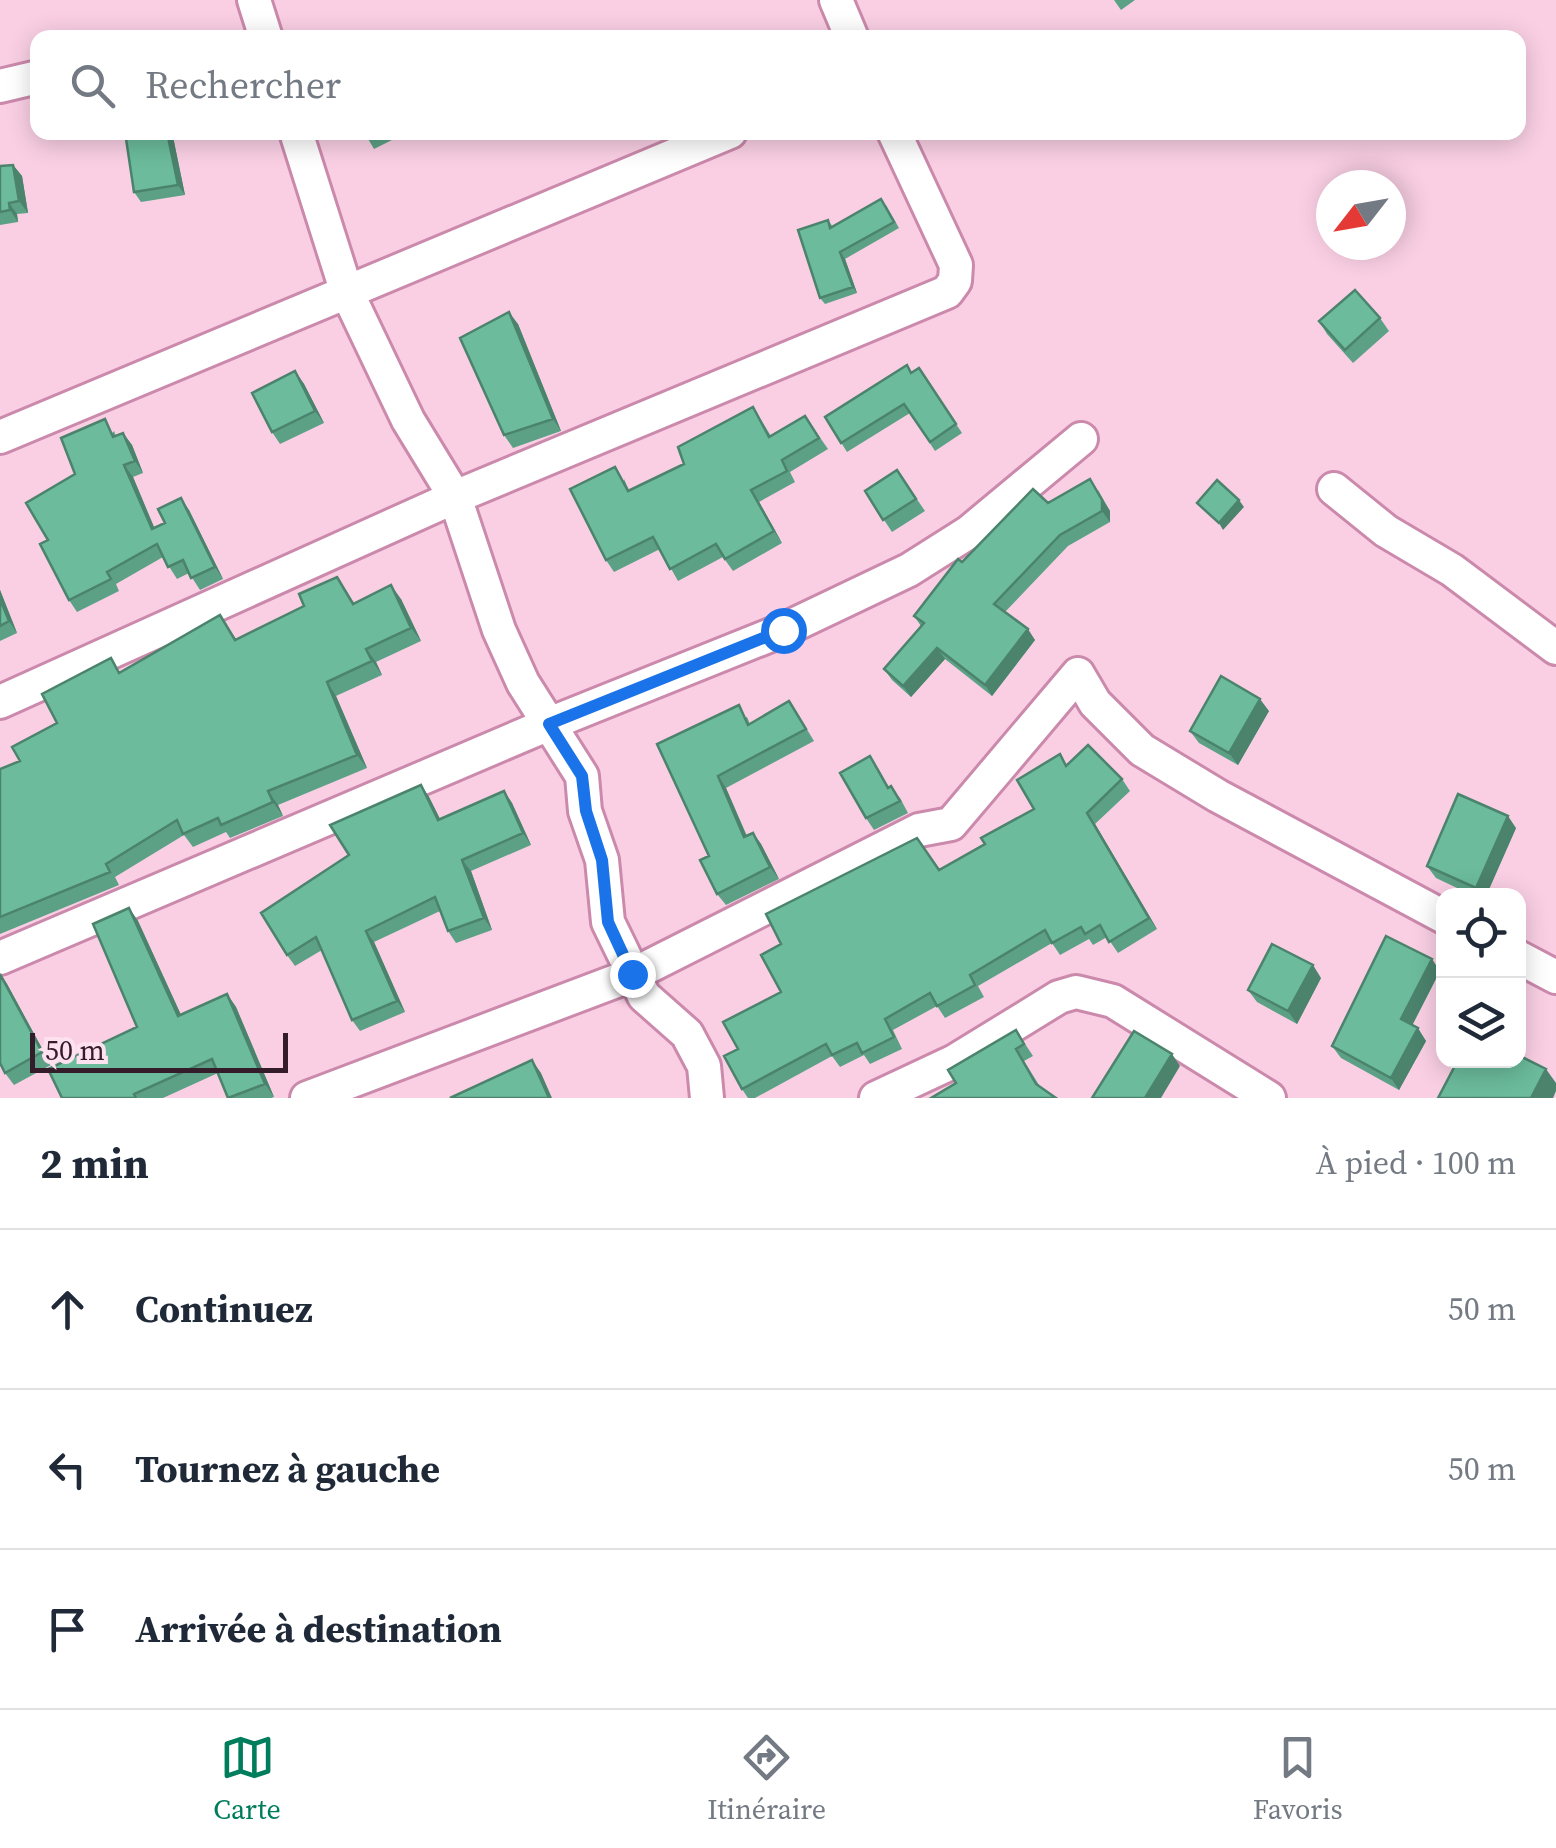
<!DOCTYPE html>
<html lang="fr">
<meta charset="utf-8">
<style>
:root{--surface:#fff;--page:#f2f2f3;--text:#1f2937;--muted:#747a83;--line:#e0e1e3;--accent:#007d5c}
body{margin:0;font-family:"Source Serif 4",serif;background:var(--page);color:var(--text)}
.controls{position:absolute;right:30px;bottom:30px;display:grid;overflow:hidden;border-radius:20px;box-shadow:0 5px 25px #0003}
.controls button{width:90px;height:90px;display:grid;place-items:center;padding:0;border:0;border-bottom:2px solid var(--line);background:var(--surface);color:var(--text);font:50px sans-serif}
.compass{position:absolute;left:1316px;top:170px;width:90px;height:90px;border-radius:50%;background:var(--surface);box-shadow:0 5px 25px #0003;rotate:239deg}
.scale{position:absolute;left:30px;bottom:25px;width:258px;box-sizing:border-box;padding-left:10px;border:5px solid #351c2a;border-top:0;font-size:28px;line-height:35px;white-space:nowrap;color:#351c2a;-webkit-text-stroke:8px #fee1ef;paint-order:stroke}
.stop{position:absolute;width:30px;height:30px;margin:-22px;border:8px solid #1a73e8;border-radius:50%;background:#fff}
.stop.end{background:#1a73e8;border-color:#fff;box-shadow:0 2px 10px #0008}
.list{margin:0;padding:0;list-style:none}
h2{display:flex;justify-content:space-between;align-items:center;height:130px;margin:0;padding:0 40px;font-size:42px}
h2 small{font-size:32px;font-weight:400;color:var(--muted)}
.list li{display:grid;grid-template-columns:65px 1fr auto;gap:30px;align-items:center;box-sizing:border-box;height:160px;padding:0 40px;border-top:2px solid var(--line)}
.list b{display:block;font-size:38px;white-space:nowrap}
.list em{font-size:32px;font-style:normal;color:var(--muted)}
.icon{flex:none;width:55px;height:55px;fill:none;stroke:currentColor;stroke-width:2;stroke-linecap:round;stroke-linejoin:round}
.map{position:relative;flex:none;width:1556px;height:1098px;overflow:hidden}
.search{position:absolute;background:var(--surface);box-shadow:0 5px 25px #0003;left:30px;right:30px;top:30px;height:110px;display:flex;align-items:center;gap:25px;box-sizing:border-box;padding:0 35px;border-radius:20px;color:var(--muted);font-size:38px}
.sheet{height:610px;background:var(--surface)}
nav{display:flex;justify-content:space-around;align-items:center;box-sizing:border-box;height:140px;border-top:2px solid var(--line);background:var(--surface);font-size:28px;color:var(--muted)}
nav a{display:grid;justify-items:center;gap:5px}
nav .on{color:var(--accent)}
.map>svg:first-child{display:block}
.lines{fill:none;stroke-linecap:round;stroke-linejoin:round}
.minor-casing{stroke:#cb89ac;stroke-width:38}
.minor{stroke:#fff;stroke-width:32}
.wall{fill:#5ca186}
.shaded-wall{fill:#4b836d}
.building{fill:#6bbb9c;stroke:#4b836d;stroke-width:2.5}
.route{stroke:#1a73e8;stroke-width:12}
</style>
<div class="map">
<svg width="1556" height="1098" viewBox="0 0 1556 1098">
<rect width="100%" height="100%" fill="#facfe4"/>
<g class="lines">
<g class="minor-casing">
<path id="minor" d="M254,0L266,38
M836,0L852,38
M0,86L38,77
M296,132L346,290L408,420L455,497L499,630L523,683L582,776L585,811L602,860L608,922L644,996L687,1034L704,1066L707,1098
M0,437L730,132
M1334,489L1386,531L1452,570L1556,648
M0,702L455,497L947,292L955,281L956,265L894,132
M1518,957L1556,977
M0,958L549,724L783,630L909,570L969,532L1081,439
M307,1098L632,975L919,830L951,824L1078,674L1095,703L1142,750L1218,796L1444,917
M876,1098L955,1061L1059,997L1076,992L1113,1001L1269,1098"/>
</g>
<use href="#minor" class="minor"/>
</g>
<path class="wall" d="M1114,0H1135L1121,10Z
M172,132L185,195L141,202L134,192Z
M364,132H408L374,149Z
M13,165L22,176L28,213L17,214L18,222L0,225V166Z
M886,205L899,228L845,259L857,293L825,304L820,298L828,220L833,227Z
M1380,318L1389,331L1353,363L1327,334L1319,321Z
M518,324L561,431L513,448L504,435Z
M919,368L962,433L935,451L910,413L847,452L825,417Z
M295,371L304,384L324,423L280,444L272,432Z
M753,407L771,436L805,416L828,449L790,472L795,482L759,502L782,543L733,571L723,557L678,581L660,549L614,572L606,560L624,479L629,490L684,464Z
M114,431L116,436L123,433L132,445L143,473L133,477L154,528L189,510L223,579L200,590L189,573L177,579L163,557L116,584L119,591L77,612L69,600L75,474Z
M897,470L925,511L892,532L865,491Z
M1098,490L1110,511V522L1068,546L1005,612L1035,640L992,696L945,659L911,697L892,680L884,669L921,626L914,616L962,562L1048,503Z
M0,590L17,633L0,641Z
M346,590L354,603L401,599L421,641L376,662L382,675L336,696L367,768L278,805L283,816L230,838L226,832L193,847L184,835L115,877L119,885L0,934V769L20,761L57,723L121,672L220,615L236,639Z
M1269,711L1238,765L1199,743L1190,731Z
M797,713L814,741L726,788L747,836L753,833L761,844L779,879L726,905L717,894L709,856L657,744L747,717L750,724Z
M1067,765L1122,779L1130,791L1095,824L1157,929L1118,953L1107,937L1093,945L1089,939L1060,955L1052,943L978,986L984,997L945,1018L937,1006L893,1030L902,1049L870,1064L864,1055L840,1067L832,1056L755,1098H748L742,1089L738,1049L781,992L939,870L985,844L1034,809Z
M878,768L889,787L900,798L908,813L874,830L866,818Z
M421,785L429,797L440,819L504,791L512,803L531,845L471,871L492,930L456,943L448,931L440,911L374,942L405,1012L360,1031L352,1020L322,950L295,966L287,955L349,855Z
M1516,828L1486,896H1474L1436,878L1427,866Z
M129,908L138,921L181,1015L227,994L236,1007L274,1097L271,1098H228L218,1073L163,1098H62L137,1027Z
M1440,971L1412,1026L1426,1041L1399,1090L1341,1058L1332,1046Z
M0,973L7,984L51,1065L14,1085L5,1073Z
M1321,978L1297,1024L1257,1002L1248,990Z
M1016,1030L1033,1056L1024,1061L1039,1085L956,1083Z"/>
<path class="shaded-wall" d="M167,132H172L185,195L178,185Z
M13,165L22,176L28,213L19,201Z
M9,203L17,214L18,222L10,210Z
M840,252L845,259L857,293L853,287Z
M509,312L518,324L561,431L553,419Z
M295,371L304,384L324,423L315,411Z
M123,433L132,445L143,473L135,461Z
M124,465L133,477L160,541L152,529Z
M1090,479L1110,511V522L1102,511Z
M751,490L759,502L782,543L774,531Z
M181,498L189,510L223,579L215,567Z
M1239,500L1244,507L1223,530L1219,523Z
M391,585L401,599L421,641L411,628Z
M0,590L17,633L9,621L0,599Z
M1028,629L1035,640L992,696L985,685Z
M937,648L945,659L911,697L903,686Z
M366,649L376,662L382,675L372,661Z
M327,682L336,696L367,768L357,755Z
M1260,699L1269,711L1238,765L1229,753Z
M718,776L726,788L752,849L744,837Z
M421,785L429,797L446,831L438,820Z
M268,791L278,805L283,816L273,802Z
M504,791L512,803L531,845L523,833Z
M1087,813L1095,824L1157,929L1149,918Z
M1508,816L1516,828L1486,896H1481L1476,888Z
M753,833L761,844L779,879L770,867Z
M462,860L471,871L492,930L484,918Z
M129,908L138,921L187,1028L178,1016Z
M366,931L374,942L405,1012L397,1001Z
M1432,959L1440,971L1409,1031L1401,1019Z
M1313,965L1321,978L1297,1024L1288,1011Z
M0,973L7,984L51,1065L42,1052Z
M227,994L236,1007L274,1097L265,1084Z
M1418,1028L1426,1041L1399,1090L1391,1078Z
M1172,1054L1180,1066L1161,1098H1145Z
M532,1060L541,1073L552,1098H549Z
M1546,1069L1556,1083V1091L1553,1098H1531Z"/>
<path class="building" d="M125,132H167L178,185L134,192Z
M13,165L19,201L9,203L10,210L0,212V166Z
M881,199L894,222L840,252L853,287L820,298L798,230L828,220L830,228Z
M1355,290L1380,318L1345,350L1319,321Z
M509,312L553,419L504,435L460,338Z
M907,365L911,373L919,368L956,424L930,442L904,404L841,443L825,417Z
M295,371L315,411L272,432L252,393Z
M753,407L769,437L805,416L819,438L782,460L787,471L751,490L774,531L725,559L716,544L670,569L653,537L606,560L570,489L615,467L628,491L684,464L678,447Z
M105,419L113,437L123,433L135,461L124,465L152,529L165,523L158,509L181,498L215,567L191,578L183,560L168,567L157,544L107,572L111,579L69,600L40,544L48,540L26,503L75,474L61,438Z
M897,470L916,499L883,520L865,491Z
M1090,479L1102,500V511L1060,535L994,604L1028,629L985,685L937,648L903,686L884,669L924,623L914,616L958,559L962,562L1033,489L1048,503Z
M1217,480L1239,500L1219,523L1197,503Z
M337,577L353,604L391,585L411,628L366,649L372,661L327,682L357,755L268,791L273,802L221,825L218,818L183,834L177,820L106,864L110,872L0,917V769L20,761L12,747L57,723L42,694L111,658L119,673L220,615L235,640L304,606L299,594Z
M0,599L9,621L0,626Z
M1221,676L1260,699L1229,753L1190,731Z
M789,701L806,729L718,776L744,837L753,833L770,867L717,894L700,860L709,856L657,744L739,705L748,725Z
M1088,745L1122,779L1087,813L1149,918L1109,942L1100,925L1085,934L1081,927L1052,943L1045,930L970,975L975,985L937,1006L930,993L885,1019L894,1037L862,1053L857,1043L832,1055L826,1044L742,1089L724,1056L738,1049L723,1022L781,992L761,955L781,944L766,914L917,838L939,870L985,844L981,838L1034,809L1017,780L1060,754L1066,766Z
M870,756L888,788L891,786L900,801L866,818L840,773Z
M421,785L438,820L504,791L523,833L462,860L484,918L448,931L435,897L366,931L397,1001L352,1020L316,937L287,955L261,913L349,855L330,825Z
M1458,794L1508,816L1476,888L1427,866Z
M129,908L178,1016L227,994L265,1084L228,1098L212,1059L134,1094L136,1098H62L48,1069L137,1027L93,924Z
M1386,936L1432,959L1401,1019L1418,1028L1391,1078L1332,1046Z
M1272,944L1313,965L1288,1011L1248,990Z
M0,974L42,1052L5,1073L0,1063Z
M1016,1030L1024,1044L1016,1049L1036,1084L1056,1098H931L956,1083L948,1070Z
M1134,1031L1172,1054L1145,1098H1092Z
M1518,1055L1546,1069L1531,1098H1438L1458,1060H1518Z
M532,1060L549,1098H450Z"/>
<g class="lines">
<path class="route" d="M632,974L608,922L602,860L586,811L582,776L549,724L783,630"/>
</g>
</svg>
<div class="controls">
<button><svg class="icon" aria-label="locate" viewBox="0 0 24 24"><circle cx="12" cy="12" r="6"/><path d="M12 2v4M12 18v4M2 12h4M18 12h4"/></svg></button>
<button><svg class="icon" aria-label="layers" viewBox="0 0 24 24"><path d="M12 4l9 5-9 5-9-5zM3 14l9 5 9-5"/></svg></button>
</div>
<svg class="compass" viewBox="-18 -18 36 36"><path d="M0-13l5 13h-10z" fill="#e53935"/><path d="M0 13l5-13h-10z" fill="#747a83"/></svg>
<div class="scale">50 m</div>
<div class="stop" style="left:783px;top:630px"></div>
<div class="stop end" style="left:632px;top:974px"></div>
<div class="search"><svg class="icon" aria-label="search" viewBox="0 0 24 24"><circle cx="10" cy="10" r="6"/><path d="M15 15l6 6"/></svg>Rechercher</div>
</div>
<section class="sheet">
<h2>2 min<small>À pied · 100 m</small></h2>
<ul class="list">
<li><svg class="icon" aria-label="ahead" viewBox="0 0 24 24"><path d="M12 20V5M6 11l6-6 6 6"/></svg><div><b>Continuez</b></div><em>50 m</em></li>
<li><svg class="icon" aria-label="left" viewBox="0 0 24 24"><path d="M17 20v-9H6M10 6l-5 5 5 5"/></svg><div><b>Tournez à gauche</b></div><em>50 m</em></li>
<li><svg class="icon" aria-label="arrive" viewBox="0 0 24 24"><path d="M6 21V4h12l-3 4 3 4H6"/></svg><div><b>Arrivée à destination</b></div></li>
</ul>
</section>
<nav>
<a class="on"><svg class="icon" aria-label="map" viewBox="0 0 24 24"><path d="M3 6l6-2 6 2 6-2v14l-6 2-6-2-6 2zM9 4v14M15 6v14"/></svg>Carte</a>
<a><svg class="icon" aria-label="directions" viewBox="0 0 24 24"><path d="M12 3l9 9-9 9-9-9zM9 14v-3h6M13 9l2 2-2 2"/></svg>Itinéraire</a>
<a><svg class="icon" aria-label="saved" viewBox="0 0 24 24"><path d="M7 4h10v16l-5-4-5 4z"/></svg>Favoris</a>
</nav>
